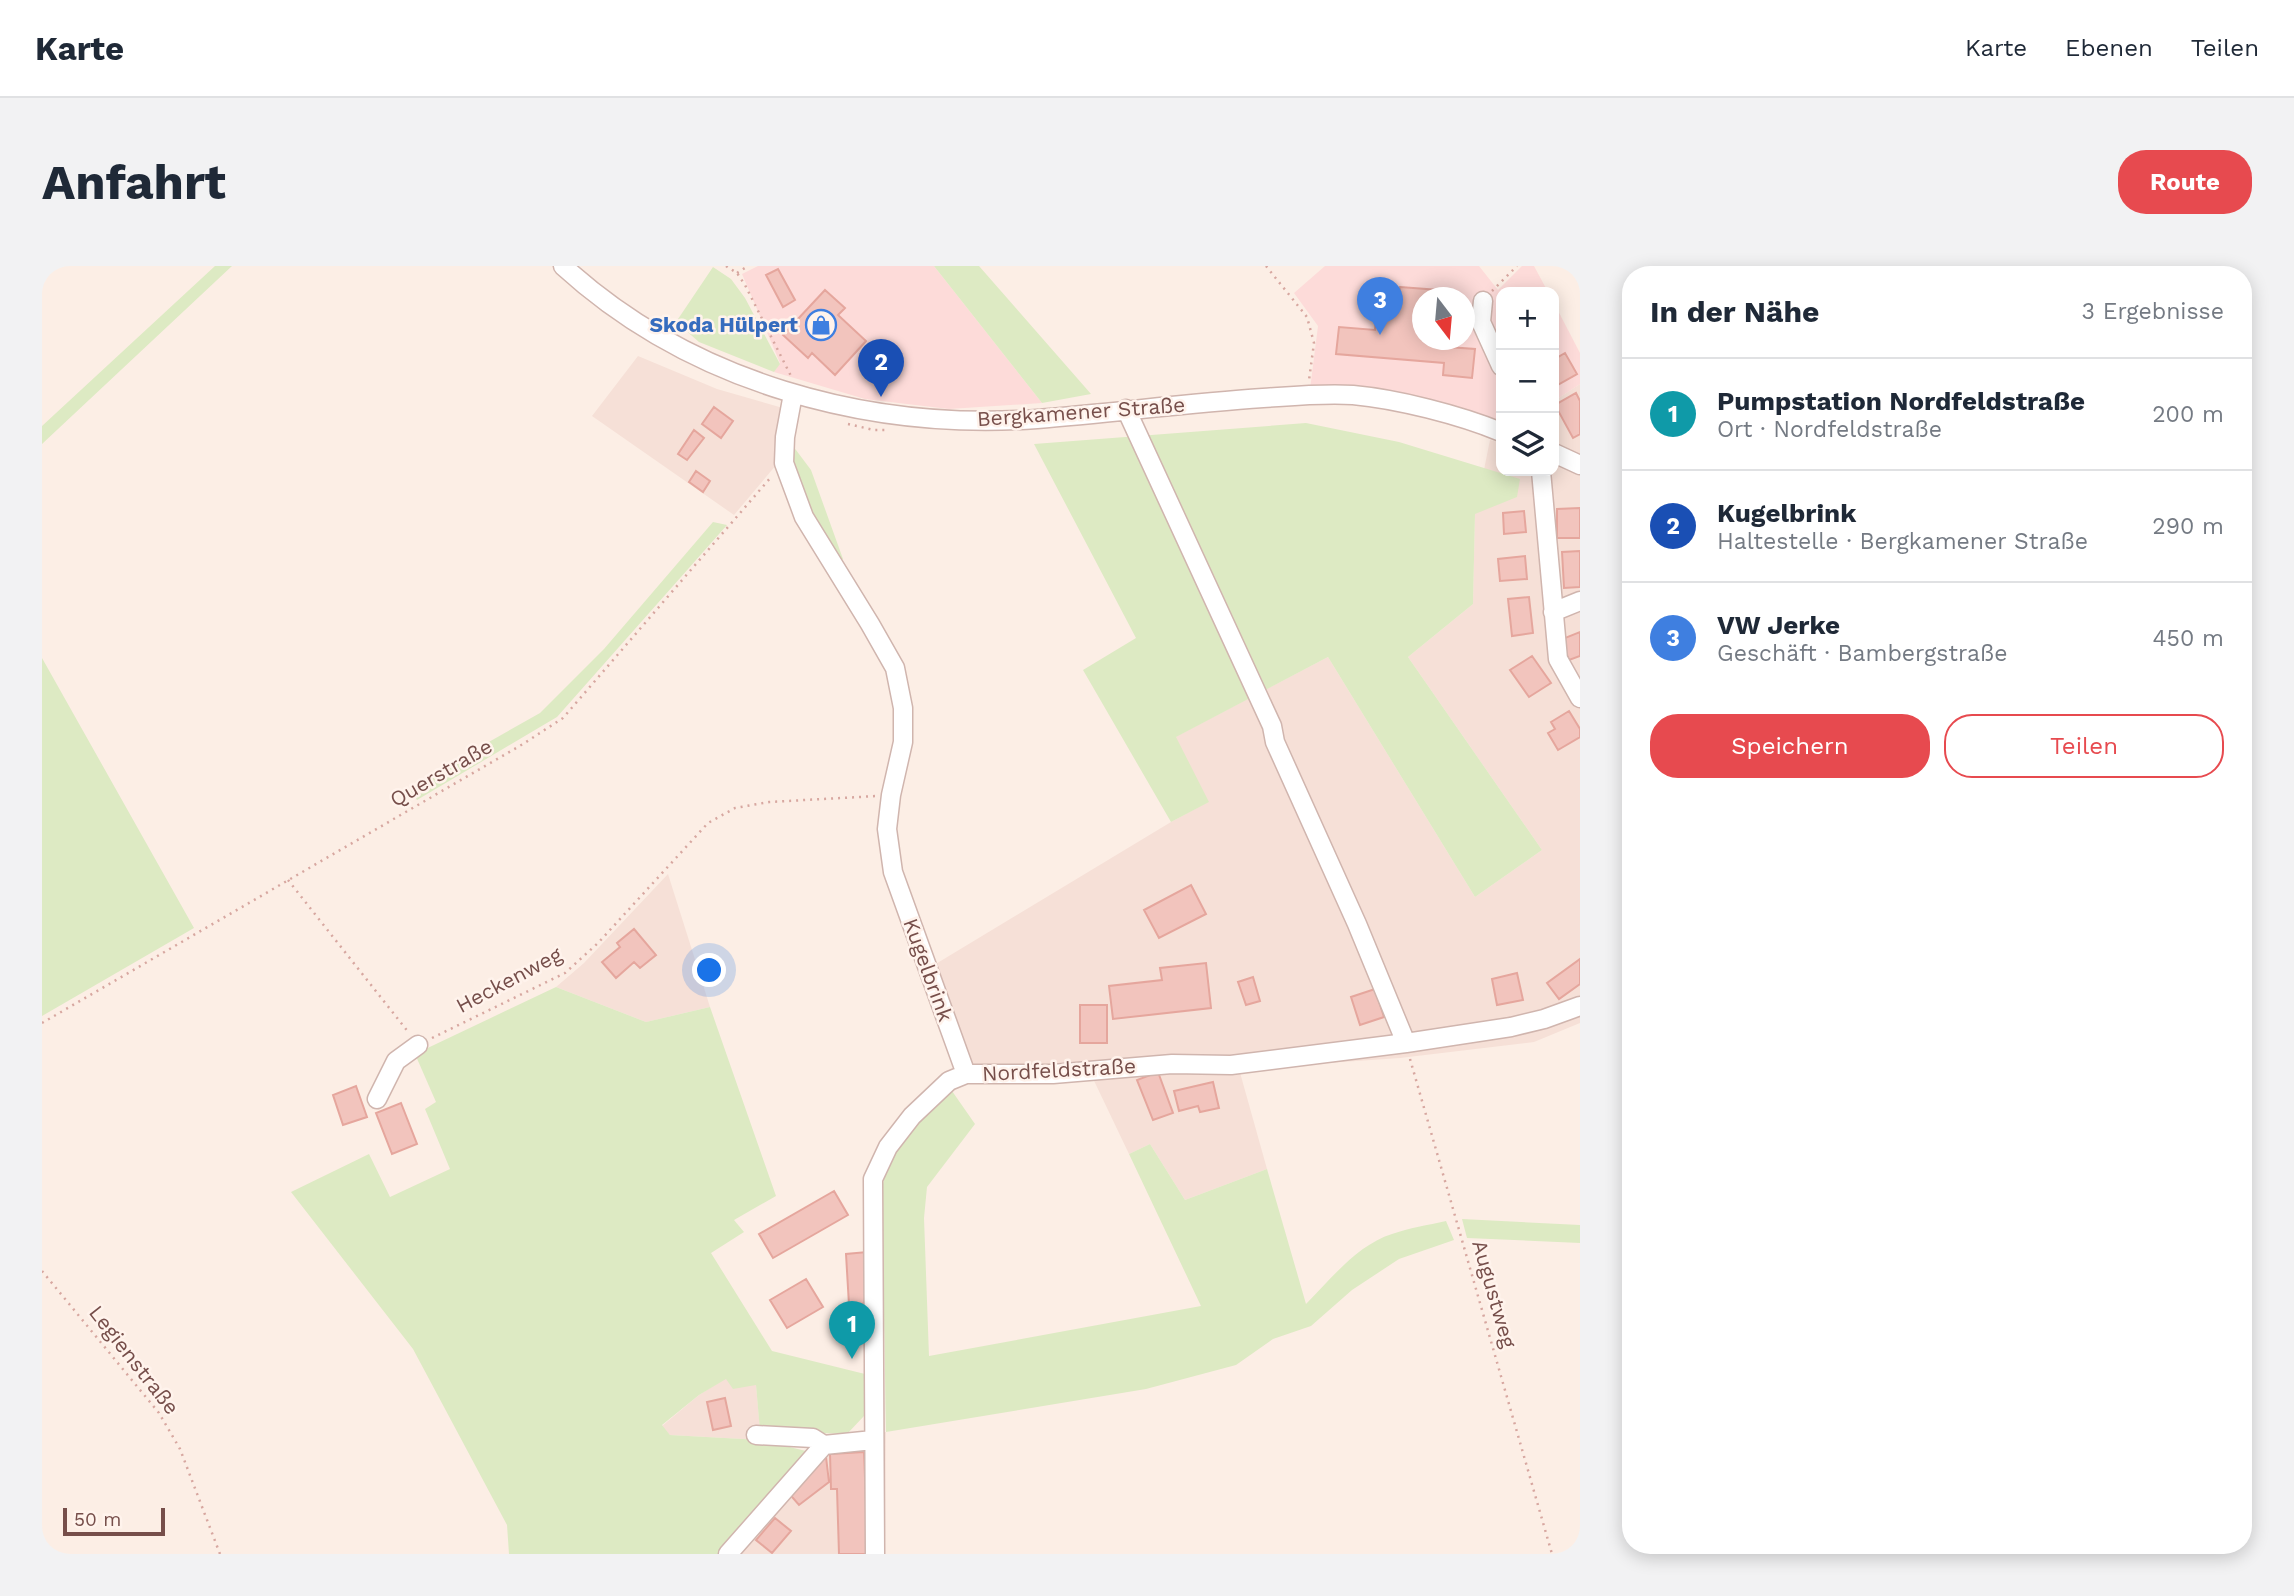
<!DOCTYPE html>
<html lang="de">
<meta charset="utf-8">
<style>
:root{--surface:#fff;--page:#f2f2f3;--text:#1f2937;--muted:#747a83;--line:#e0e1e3;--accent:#e74a4f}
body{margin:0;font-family:"Work Sans",sans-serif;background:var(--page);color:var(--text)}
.controls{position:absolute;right:21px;top:21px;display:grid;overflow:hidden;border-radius:14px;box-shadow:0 4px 18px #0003}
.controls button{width:63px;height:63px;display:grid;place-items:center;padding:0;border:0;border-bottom:2px solid var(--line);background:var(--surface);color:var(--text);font:35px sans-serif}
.compass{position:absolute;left:1370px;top:21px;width:63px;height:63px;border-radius:50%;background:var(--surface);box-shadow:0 4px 18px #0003;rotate:164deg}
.scale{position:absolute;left:21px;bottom:18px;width:102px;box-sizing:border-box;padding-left:7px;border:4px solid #764e4a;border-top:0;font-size:19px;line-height:24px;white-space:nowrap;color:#764e4a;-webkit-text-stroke:5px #fff3ec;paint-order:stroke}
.you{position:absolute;left:668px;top:705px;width:24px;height:24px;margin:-18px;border:5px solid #fff;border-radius:50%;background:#1a73e8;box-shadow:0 0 0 10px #1a73e833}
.badge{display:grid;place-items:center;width:46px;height:46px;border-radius:50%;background:var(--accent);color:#fff;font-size:23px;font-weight:700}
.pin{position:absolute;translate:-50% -58px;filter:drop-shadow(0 2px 4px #0008)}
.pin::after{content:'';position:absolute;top:37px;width:24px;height:21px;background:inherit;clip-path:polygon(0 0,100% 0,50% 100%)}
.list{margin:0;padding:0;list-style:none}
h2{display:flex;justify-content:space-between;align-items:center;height:91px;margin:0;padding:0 28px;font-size:30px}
h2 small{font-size:23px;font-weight:400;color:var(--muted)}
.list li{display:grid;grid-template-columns:46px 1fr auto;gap:21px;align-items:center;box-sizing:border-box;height:112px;padding:0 28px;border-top:2px solid var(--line)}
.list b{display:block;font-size:26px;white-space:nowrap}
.list p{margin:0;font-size:23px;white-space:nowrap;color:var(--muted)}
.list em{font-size:23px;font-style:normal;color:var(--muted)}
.actions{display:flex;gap:14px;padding:21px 28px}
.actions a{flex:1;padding:16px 0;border:2px solid var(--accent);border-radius:28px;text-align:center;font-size:24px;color:var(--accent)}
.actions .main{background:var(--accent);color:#fff}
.icon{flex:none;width:38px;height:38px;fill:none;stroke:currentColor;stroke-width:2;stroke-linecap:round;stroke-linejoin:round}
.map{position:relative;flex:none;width:1538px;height:1288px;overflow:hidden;border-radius:28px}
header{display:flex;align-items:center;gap:42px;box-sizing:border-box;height:98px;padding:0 35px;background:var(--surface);border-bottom:2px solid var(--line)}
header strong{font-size:33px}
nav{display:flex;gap:38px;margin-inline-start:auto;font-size:24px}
.intro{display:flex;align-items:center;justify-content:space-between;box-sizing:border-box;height:168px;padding:0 42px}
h1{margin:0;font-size:49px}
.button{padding:18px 32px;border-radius:28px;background:var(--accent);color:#fff;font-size:24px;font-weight:700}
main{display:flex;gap:42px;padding:0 42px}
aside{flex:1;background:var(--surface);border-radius:28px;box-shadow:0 4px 18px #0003}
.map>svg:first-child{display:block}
.residential{fill:#f6e0d7}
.commercial{fill:#fddbd9;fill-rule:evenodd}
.green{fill:#ddeac3}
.building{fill:#f2c4bd;stroke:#e5a69d;stroke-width:2}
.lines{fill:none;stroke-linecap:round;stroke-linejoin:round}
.minor-casing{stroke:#d0b5ae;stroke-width:21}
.path{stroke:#d7a7a0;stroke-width:2.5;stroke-dasharray:2 5;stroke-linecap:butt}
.minor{stroke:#fff;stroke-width:18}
.labels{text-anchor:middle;stroke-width:5;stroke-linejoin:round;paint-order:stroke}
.shop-label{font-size:21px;font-weight:bold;fill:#366cbe;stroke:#fff3ec;text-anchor:end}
.street-label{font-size:21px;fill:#764e4a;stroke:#fff3ec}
</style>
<header>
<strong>Karte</strong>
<nav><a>Karte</a><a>Ebenen</a><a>Teilen</a></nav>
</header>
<div class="intro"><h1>Anfahrt</h1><a class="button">Route</a></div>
<main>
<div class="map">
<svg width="1538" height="1288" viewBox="0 0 1538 1288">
<rect width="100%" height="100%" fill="#fceee5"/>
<path class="residential" d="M596,90L675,123L741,142L735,198L692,249L550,150Z
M1538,118V200L1512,189V135Z
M1448,174L1459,177V205H1512V196L1538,206V757L1492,776L1358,792L1197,803L1225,903L1143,934L1108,878L1087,888L1044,798H929L892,699L1129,556L1166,536L1133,471L1286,391L1433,631L1500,584L1366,391L1431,338L1433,248Z
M626,608L668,741L604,756L514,721L542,697Z
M684,1112L714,1119L719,1174L628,1169L620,1160L657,1129Z
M844,1166L843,1288H679L777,1175Z"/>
<path class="commercial" d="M716,0H892L1000,137L907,143L823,133L732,106L738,97L700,8Z
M1283,0H1437L1456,24L1480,0H1492L1506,26H1459V168L1268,123L1276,60L1252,27ZM1380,32H1422V74H1380Z
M1512,37L1538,87V118L1512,135Z"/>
<path class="green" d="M173,0H190L0,178V160Z
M892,0H937L1049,128L1000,137Z
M671,1L689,13L703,32L738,98L732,106L657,76L634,56Z
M1264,157L1357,176L1478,213L1475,231L1433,248L1431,338L1366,391L1500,584L1433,631L1286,391L1134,471L1167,536L1129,556L1041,404L1094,372L992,178Z
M751,180L769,204L801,293L794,294C776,261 742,219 751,180Z
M671,256L685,259L515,451L375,534L369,525L376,516L498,447L562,383Z
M0,392L152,662L0,750Z
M514,721L604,756L668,741L734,930L692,954L702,966L669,987L730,1085L827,1109L822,1150L805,1168L718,1165L714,1119L691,1123L684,1113L657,1129L620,1159L628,1169L719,1174L768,1186L679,1288H467L465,1259L371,1083L249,926L327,888L348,931L408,903L383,843L394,836L373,788Z
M910,825L933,858L885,921L882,952L887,1090L1159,1040L1087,888L1108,878L1143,934L1225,903L1264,1038C1289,1013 1315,979 1350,968C1367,962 1386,959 1404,955L1412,974L1357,993L1310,1024L1269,1060L1231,1073L1194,1099L1104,1123L844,1166C843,1127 843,1087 842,1048C841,996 826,936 852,888C866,863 889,844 910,825Z
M1420,953L1538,959V977L1425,972Z"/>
<path class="building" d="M736,3L753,34L741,41L724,9Z
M1358,21L1410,25V32H1380V74H1406V81L1433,83L1430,112L1401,109L1402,97L1294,88L1297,61L1333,64L1335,43L1356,45Z
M783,24L803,42L796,49L824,75L793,109L770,87L766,92L741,69Z
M1512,82L1516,91L1523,87L1535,108L1512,121Z
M1534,127L1538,135V168L1531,172L1513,139Z
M672,141L691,155L679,172L660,158Z
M652,164L662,172L645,194L636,188Z
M654,205L668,215L661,226L647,216Z
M1538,242V272H1515V243Z
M1482,245L1484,266L1462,268L1461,247Z
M1538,285V321L1522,322L1520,286Z
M1483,290L1485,313L1458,315L1456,293Z
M1487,331L1491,367L1470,370L1466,333Z
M1538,366V390L1527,394L1518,374Z
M1490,390L1509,417L1487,431L1468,404Z
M1527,445L1538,463V471L1516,484L1506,467L1513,463L1509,456Z
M1149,619L1164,648L1117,672L1102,644Z
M592,663L614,689L598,702L592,696L574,712L560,696L578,681L575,677Z
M1538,693V718L1517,733L1505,717Z
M1164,697L1169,742L1071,753L1067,720L1120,714L1118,702Z
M1475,707L1481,734L1455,739L1450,713Z
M1211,711L1218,735L1204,739L1196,716Z
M1333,723L1342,751L1318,759L1309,731Z
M1038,739H1065V777H1038Z
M1116,806L1131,847L1111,854L1095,814Z
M1171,816L1177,842L1158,846L1156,840L1137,845L1132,825Z
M314,820L325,851L301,859L291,829Z
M359,837L375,878L350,888L334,847Z
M792,925L806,949L731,992L717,968Z
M825,986L828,1037L807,1039L804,988Z
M764,1013L781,1041L745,1062L728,1034Z
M683,1132L689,1160L671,1164L665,1136Z
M822,1186L826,1288H797L795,1223H789L788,1188Z
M784,1191L787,1216L757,1239L744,1224Z
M733,1252L749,1265L730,1287L714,1274Z"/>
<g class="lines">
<g class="minor-casing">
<path id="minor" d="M521,0C648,116 825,165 995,153C1071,147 1145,137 1221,132C1251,130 1281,127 1311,129C1355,133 1418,149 1459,166
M1441,35L1439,56L1459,100
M751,128L743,171L742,197L762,251L828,358L853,402L861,442V476L849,529L845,563L851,606L924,808
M1084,143L1230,460L1233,476L1315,658L1364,777
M1512,187L1538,199
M1499,205L1516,393L1538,432
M1511,346L1538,335
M335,833L354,795L376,779
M714,1169L771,1172L782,1179
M686,1288L782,1179L831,1174
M833,1288L831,913L846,881L870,850L907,815L924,808H1011L1130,798L1189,799L1364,777L1469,761L1502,753L1538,740"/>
</g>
<path class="path" d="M684,0L695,7L703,19L749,110
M1224,0L1265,51L1272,77L1267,114
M695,7L706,0
M1450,25L1475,0
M806,158L832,164H847
M246,614L367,767
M0,757L481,478L521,452L730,210
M390,772L523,707L556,677L666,557L693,542L727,536L835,530
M1368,793L1510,1288
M0,1005L117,1147L138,1183L178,1288"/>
<use href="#minor" class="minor"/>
</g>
<defs>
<g id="shop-ring" transform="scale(1.575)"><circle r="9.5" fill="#fff3ec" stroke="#3f7fe0" stroke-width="1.5"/><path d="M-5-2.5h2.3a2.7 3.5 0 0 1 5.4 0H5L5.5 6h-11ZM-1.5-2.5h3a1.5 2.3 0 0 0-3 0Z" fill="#3f7fe0"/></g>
</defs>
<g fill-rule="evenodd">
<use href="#shop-ring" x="779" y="59"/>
</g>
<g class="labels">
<g class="shop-label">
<text x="756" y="66">Skoda Hülpert</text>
</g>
<g class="street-label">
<text transform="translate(1039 146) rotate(-4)" y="7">Bergkamener Straße</text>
<text transform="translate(399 507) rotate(-30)" y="7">Querstraße</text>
<text transform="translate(886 704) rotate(70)" y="7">Kugelbrink</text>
<text transform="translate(467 714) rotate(-28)" y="7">Heckenweg</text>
<text transform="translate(1017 804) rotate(-3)" y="7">Nordfeldstraße</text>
<text transform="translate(1452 1028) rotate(74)" y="7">Augustweg</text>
<text transform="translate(92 1094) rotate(52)" y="7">Legienstraße</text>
</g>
</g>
</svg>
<div class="controls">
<button>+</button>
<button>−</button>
<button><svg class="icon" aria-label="layers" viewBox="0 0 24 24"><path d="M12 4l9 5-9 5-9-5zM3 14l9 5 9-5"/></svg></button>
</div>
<svg class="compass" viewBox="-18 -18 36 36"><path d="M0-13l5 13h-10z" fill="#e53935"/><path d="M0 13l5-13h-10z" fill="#747a83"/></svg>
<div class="scale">50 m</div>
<div class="you"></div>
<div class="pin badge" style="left:810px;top:1093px;background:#0f9aa8">1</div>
<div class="pin badge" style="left:839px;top:131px;background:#1a4fb4">2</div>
<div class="pin badge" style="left:1338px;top:69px;background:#3f7fe0">3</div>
</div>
<aside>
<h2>In der Nähe<small>3 Ergebnisse</small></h2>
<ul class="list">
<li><span class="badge" style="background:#0f9aa8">1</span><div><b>Pumpstation Nordfeldstraße</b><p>Ort · Nordfeldstraße</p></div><em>200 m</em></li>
<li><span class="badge" style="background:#1a4fb4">2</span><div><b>Kugelbrink</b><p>Haltestelle · Bergkamener Straße</p></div><em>290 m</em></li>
<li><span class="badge" style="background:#3f7fe0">3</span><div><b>VW Jerke</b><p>Geschäft · Bambergstraße</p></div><em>450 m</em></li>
</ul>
<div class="actions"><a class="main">Speichern</a><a>Teilen</a></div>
</aside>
</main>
